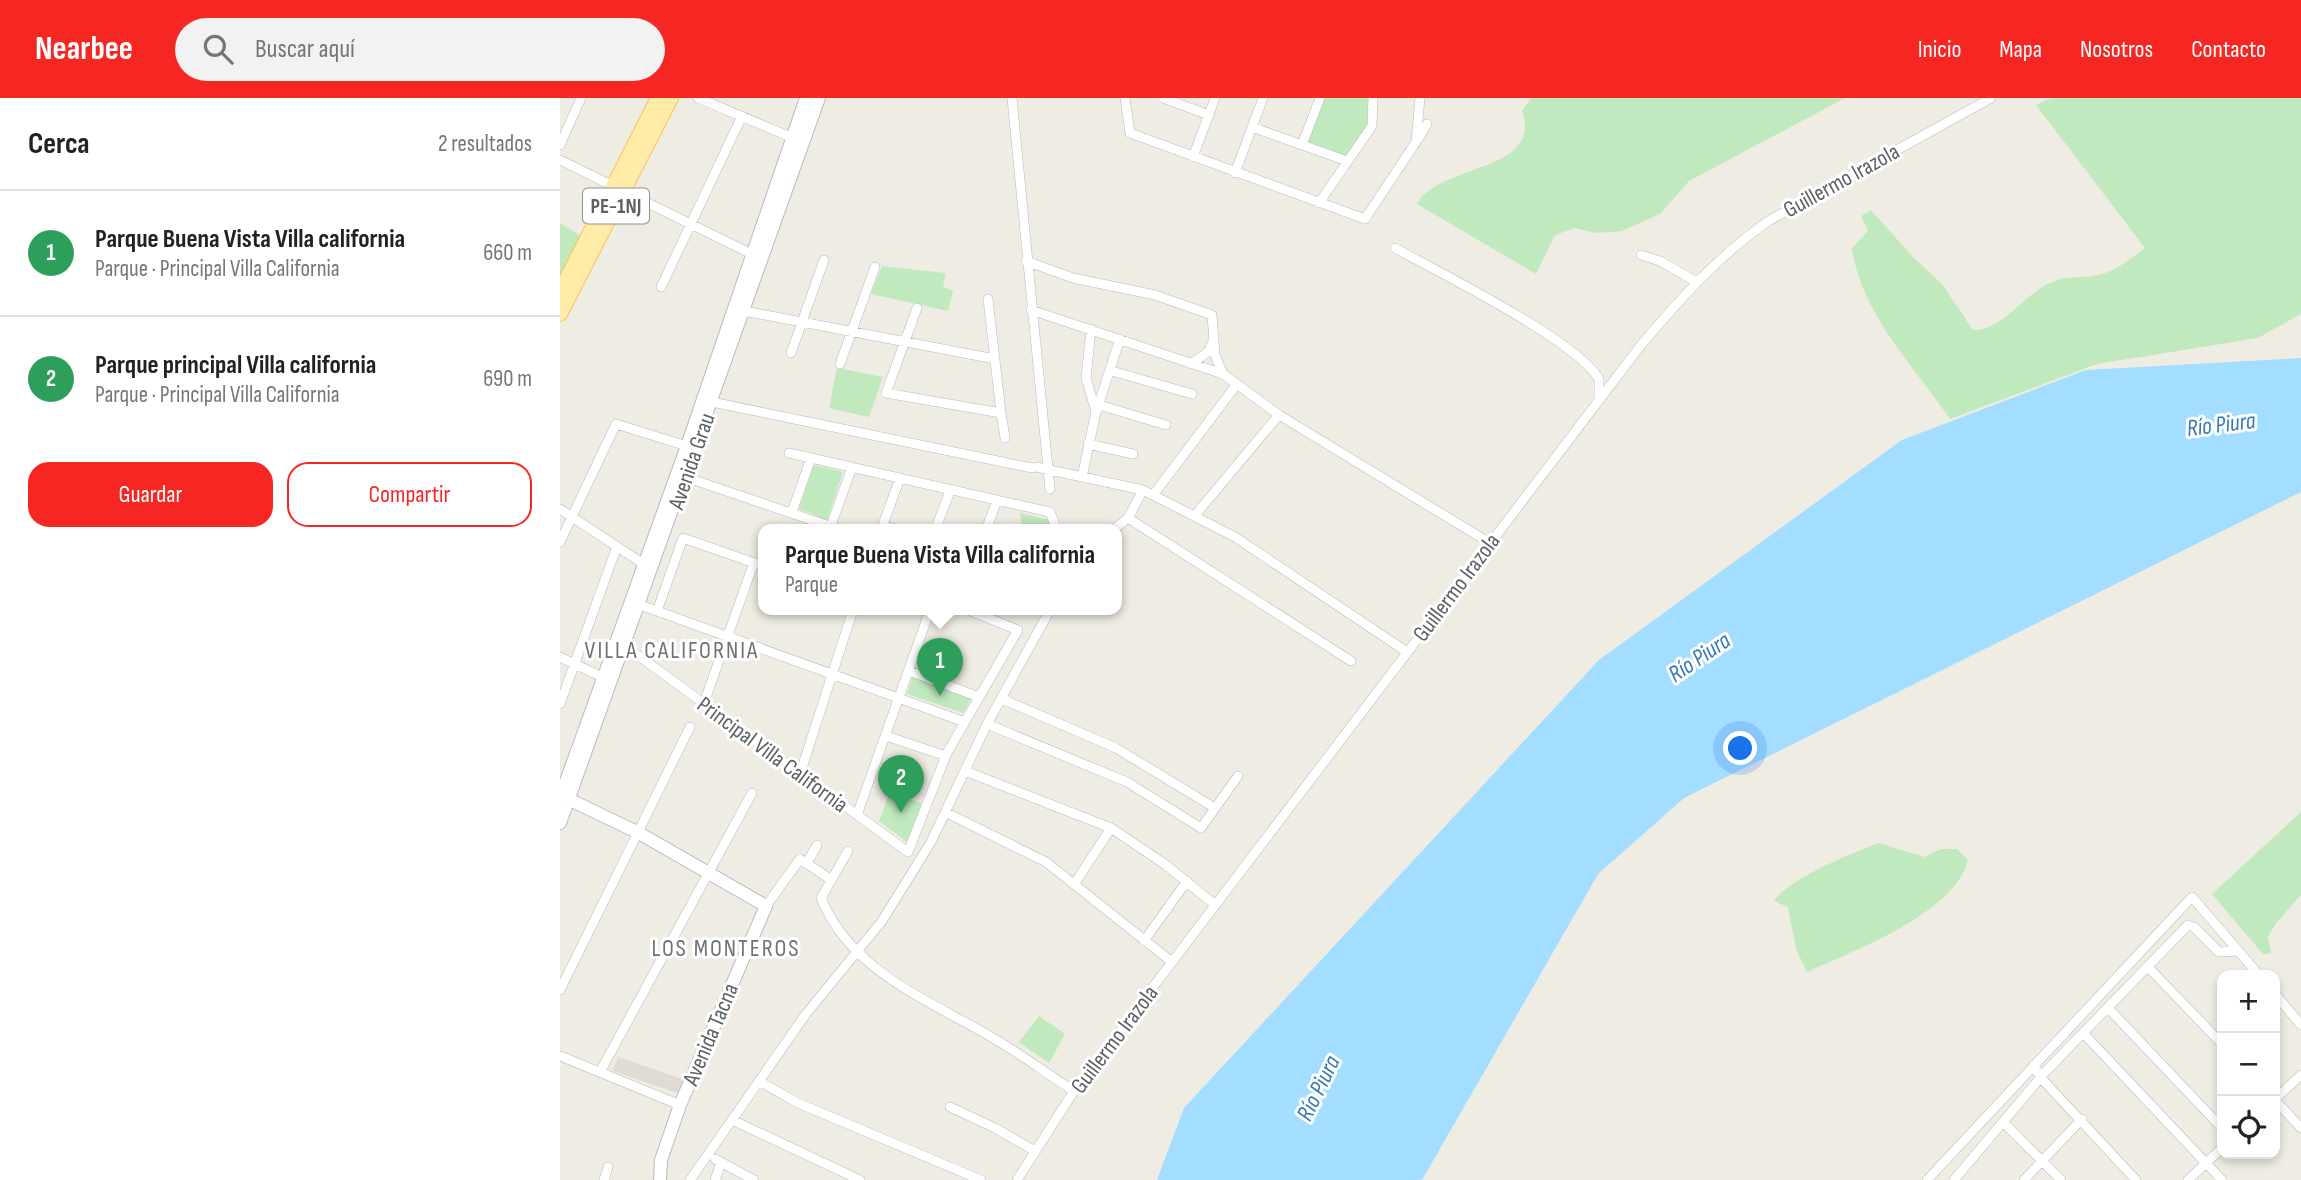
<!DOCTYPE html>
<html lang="es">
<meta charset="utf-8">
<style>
:root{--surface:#fff;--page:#f2f2f2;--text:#222;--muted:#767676;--line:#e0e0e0;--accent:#f62623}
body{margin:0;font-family:"Sofia Sans Condensed",sans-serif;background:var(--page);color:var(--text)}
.controls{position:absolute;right:21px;bottom:21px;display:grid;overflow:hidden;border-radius:14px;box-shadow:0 4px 10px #0003}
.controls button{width:63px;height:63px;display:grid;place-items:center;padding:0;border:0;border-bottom:2px solid var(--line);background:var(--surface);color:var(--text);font:35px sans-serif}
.you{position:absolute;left:1181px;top:651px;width:24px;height:24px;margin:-18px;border:5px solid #fff;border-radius:50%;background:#1a73e8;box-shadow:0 0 0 10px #1a73e833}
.badge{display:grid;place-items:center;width:46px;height:46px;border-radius:50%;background:var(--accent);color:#fff;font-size:23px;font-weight:700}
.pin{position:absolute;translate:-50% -58px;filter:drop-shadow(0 2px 4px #0008)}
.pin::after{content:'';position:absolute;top:37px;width:24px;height:21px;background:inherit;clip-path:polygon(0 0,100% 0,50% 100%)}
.popup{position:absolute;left:198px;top:426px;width:364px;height:91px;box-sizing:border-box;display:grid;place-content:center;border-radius:14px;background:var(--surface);filter:drop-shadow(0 2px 5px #0005);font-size:23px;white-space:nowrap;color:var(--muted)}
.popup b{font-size:26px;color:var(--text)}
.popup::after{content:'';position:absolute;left:50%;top:100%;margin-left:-14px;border:14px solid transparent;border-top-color:var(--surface)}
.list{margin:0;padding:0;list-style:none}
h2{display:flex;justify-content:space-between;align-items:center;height:91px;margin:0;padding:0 28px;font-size:30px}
h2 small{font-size:23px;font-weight:400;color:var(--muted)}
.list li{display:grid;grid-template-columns:46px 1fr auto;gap:21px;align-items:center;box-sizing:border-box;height:126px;padding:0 28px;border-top:2px solid var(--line)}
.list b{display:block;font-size:26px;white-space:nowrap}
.list p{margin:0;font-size:23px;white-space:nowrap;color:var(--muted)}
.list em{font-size:23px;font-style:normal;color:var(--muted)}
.actions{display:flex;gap:14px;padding:21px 28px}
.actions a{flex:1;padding:16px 0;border:2px solid var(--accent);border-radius:21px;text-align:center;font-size:24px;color:var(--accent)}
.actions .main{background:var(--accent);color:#fff}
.icon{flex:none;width:38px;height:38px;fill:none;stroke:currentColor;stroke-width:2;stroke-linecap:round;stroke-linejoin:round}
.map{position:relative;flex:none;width:1741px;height:1082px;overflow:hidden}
header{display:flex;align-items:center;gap:42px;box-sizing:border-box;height:98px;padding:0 35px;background:var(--accent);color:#fff}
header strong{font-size:33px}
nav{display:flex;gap:38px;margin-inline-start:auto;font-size:24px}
.search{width:490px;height:63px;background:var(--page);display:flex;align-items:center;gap:18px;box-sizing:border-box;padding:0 24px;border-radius:38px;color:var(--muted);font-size:26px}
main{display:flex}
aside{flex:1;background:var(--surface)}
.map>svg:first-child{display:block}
.education{fill:#dfdbd2}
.green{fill:#c0e9be}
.water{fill:#a3ddff}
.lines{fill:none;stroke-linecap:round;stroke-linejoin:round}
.street-casing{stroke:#b6babe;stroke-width:10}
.secondary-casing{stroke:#b7bbc1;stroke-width:14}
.primary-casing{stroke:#fcc150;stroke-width:16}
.street{stroke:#fff;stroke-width:9}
.secondary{stroke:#fff;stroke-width:12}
.primary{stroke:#ffeca8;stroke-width:14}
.labels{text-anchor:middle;stroke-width:6;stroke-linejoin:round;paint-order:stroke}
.shield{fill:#fff;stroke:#8c9093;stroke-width:2}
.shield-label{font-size:21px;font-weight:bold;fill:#5b6065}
.street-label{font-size:23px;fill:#5b6065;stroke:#fff}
.water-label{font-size:24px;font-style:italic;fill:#3679b0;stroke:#fff}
.neighbourhood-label{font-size:24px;letter-spacing:2px;fill:#6c7277;stroke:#fff}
</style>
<header>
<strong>Nearbee</strong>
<div class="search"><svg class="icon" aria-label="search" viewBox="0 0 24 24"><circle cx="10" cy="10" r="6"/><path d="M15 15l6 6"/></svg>Buscar aquí</div>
<nav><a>Inicio</a><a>Mapa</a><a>Nosotros</a><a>Contacto</a></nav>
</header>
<main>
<aside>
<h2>Cerca<small>2 resultados</small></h2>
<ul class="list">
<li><span class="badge" style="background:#2e9e5b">1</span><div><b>Parque Buena Vista Villa california</b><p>Parque · Principal Villa California</p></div><em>660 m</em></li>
<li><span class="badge" style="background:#2e9e5b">2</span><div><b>Parque principal Villa california</b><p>Parque · Principal Villa California</p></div><em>690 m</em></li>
</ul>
<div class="actions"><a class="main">Guardar</a><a>Compartir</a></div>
</aside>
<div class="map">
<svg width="1741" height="1082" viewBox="0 0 1741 1082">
<rect width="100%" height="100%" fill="#efece3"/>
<path class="education" d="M58,959L128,983L123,997L53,973Z"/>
<path class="green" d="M762,0H809L807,29L786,59L746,45Z
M971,0H1285L1129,83L1100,116L1062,133L1036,135L1015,130L995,137L976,176L857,106C877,66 985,74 962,13Z
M1491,0H1741V216L1698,240L1537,266L1390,321C1354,268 1301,216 1292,150L1308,133L1301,118L1311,112L1352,158L1382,186L1413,232C1440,233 1462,200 1486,187C1510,175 1515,182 1538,177C1554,174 1572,160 1585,150L1476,7Z
M0,125L24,140L0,186Z
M322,168L386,175L383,189L393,193L388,213L311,196Z
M277,270L323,279L309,319L269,310Z
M254,367L283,374L267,422L239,411Z
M460,415L491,422L492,432H462Z
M353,578L411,601L403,615L347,596Z
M330,693L362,706L347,744L319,723Z
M1741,714V797L1716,825L1708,839L1711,855L1703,856L1652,796Z
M1319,745L1364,759L1381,751H1397L1408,762C1394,816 1295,852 1247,874L1236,851L1228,809L1214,803C1228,781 1292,755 1319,745Z
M479,918L505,936L489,965L459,944Z"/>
<path class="water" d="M1741,260V394L1124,700L1038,776L862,1082H597L624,1010L1039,562L1342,342L1526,272Z"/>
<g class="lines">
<g class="street-casing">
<path id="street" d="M138,0L233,40
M452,0L490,391
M565,0L570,35L805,121L856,44L860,0
M603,0L649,17
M692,29L787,63
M859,40L867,26
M0,47L21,0
M742,47L760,0
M633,59L655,0
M0,62L198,159
M675,75L703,0
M759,105L812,28L813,0
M835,150C880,175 1016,242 1039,281V302
M1081,157L1100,163L1135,183
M466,163L513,180L595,197L652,217L655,257L663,276
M101,189L182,18
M357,210L326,295L441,315L428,201
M471,212L663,276L719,317L930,445
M184,213L435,261
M531,231L526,280L536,314
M231,255L264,162
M280,266L315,169
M631,266L648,254L652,245
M552,273L632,296
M152,304L472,370
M539,307L606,327
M441,315L445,340
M528,346L573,356
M229,355L490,414L497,432
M476,369L583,392
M125,379L281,432
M522,379L536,314L560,241
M594,396L677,286
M0,411L88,469
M232,414L251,360
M636,416L719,317
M323,427L338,432
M271,428L292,369
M321,432L340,380
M375,432L391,391
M426,432L437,402
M553,432L568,420
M0,444L56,326L130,349
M80,507L405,624
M97,513L123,440L203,468
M65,548L348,754L387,655L458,532L408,512
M0,559L42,579
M791,563L568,420L583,392L675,439L847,554
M349,573L419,599
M442,601L556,650L655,710
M144,605L194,464
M0,606L56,451
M427,626L567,684L641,730L678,678
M326,638L386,658
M405,673L551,730L606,767L655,807
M240,676L293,512
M385,714L486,764L612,864
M297,717L370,512
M288,753L261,800C291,874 369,902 433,940C461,956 487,976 514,993
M247,765L257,747
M515,785L551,730
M206,808L240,761L270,781
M584,843L627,783
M1589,870L1662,946
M0,892L130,629
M1715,896L1741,927
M1549,911L1662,1030
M1524,936L1662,1082
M0,958L120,1007
M1474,967L1481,980L1576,1082
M40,974L192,695
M199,983L238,1005L421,1082
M1715,1001L1741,977
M1715,1002L1741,1030
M390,1009L435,1030L475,1053
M172,1022L300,1082
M1445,1026L1501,1082
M155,1061L194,1082
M44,1082L48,1069
M130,1082L246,916L322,823L371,744L427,626L490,512
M155,1082L161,1065
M457,1082L514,993L555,939L1081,247C1121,200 1159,157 1210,122L1431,0
M1367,1082L1632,799L1699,877
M1394,1082L1486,973L1628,827L1634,829L1659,854L1678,853
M1464,1082L1522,1021
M1628,1082L1662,1050"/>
</g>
<g class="secondary-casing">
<path id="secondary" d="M4,699L79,735L206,808L120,1007L101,1062L100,1082
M0,700L127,348L246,0
M0,725L259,0"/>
</g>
<g class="primary-casing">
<path id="primary" d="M0,194L98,0
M0,216L111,0"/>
</g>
<use href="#street" class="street"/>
<use href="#secondary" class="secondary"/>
<use href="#primary" class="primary"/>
</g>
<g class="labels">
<rect class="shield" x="23" y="90.5" width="66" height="35" rx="5"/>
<g class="shield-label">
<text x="56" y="115">PE-1NJ</text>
</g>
<g class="street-label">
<text transform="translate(1281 82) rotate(-29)" y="8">Guillermo Irazola</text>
<text transform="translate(131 363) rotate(-71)" y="8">Avenida Grau</text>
<text transform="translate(896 489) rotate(-53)" y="8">Guillermo Irazola</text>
<text transform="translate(213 656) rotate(36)" y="8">Principal Villa California</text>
<text transform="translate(150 936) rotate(-67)" y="8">Avenida Tacna</text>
<text transform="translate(554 941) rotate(-53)" y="8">Guillermo Irazola</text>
</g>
<g class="water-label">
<text transform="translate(1661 326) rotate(-7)" y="8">Río Piura</text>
<text transform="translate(1139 559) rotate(-34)" y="8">Río Piura</text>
<text transform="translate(758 990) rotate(-64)" y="8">Río Piura</text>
</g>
<g class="neighbourhood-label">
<text x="112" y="560">VILLA CALIFORNIA</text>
<text x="166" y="858">LOS MONTEROS</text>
</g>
</g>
</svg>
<div class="controls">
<button>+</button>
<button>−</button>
<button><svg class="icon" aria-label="locate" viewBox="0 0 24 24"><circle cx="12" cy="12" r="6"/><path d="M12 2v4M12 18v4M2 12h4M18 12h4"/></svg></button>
</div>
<div class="you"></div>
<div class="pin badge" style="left:380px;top:598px;background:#2e9e5b">1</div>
<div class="popup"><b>Parque Buena Vista Villa california</b>Parque</div>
<div class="pin badge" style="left:341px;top:715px;background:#2e9e5b">2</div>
</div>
</main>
